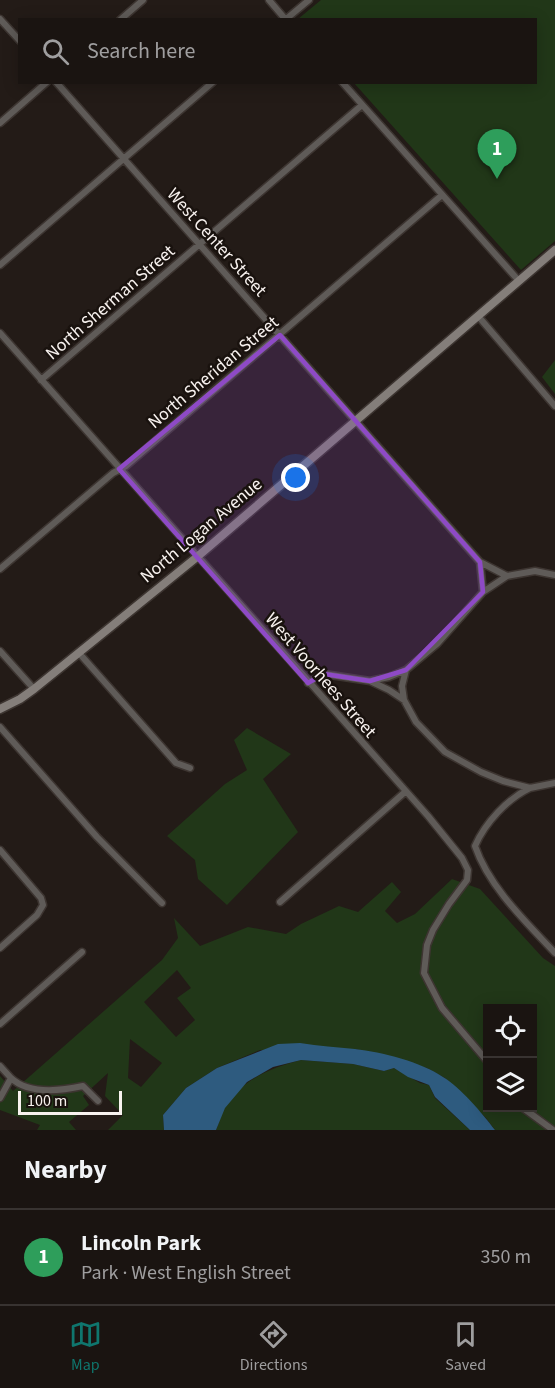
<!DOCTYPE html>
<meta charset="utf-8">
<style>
:root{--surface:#1a1411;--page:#231d1a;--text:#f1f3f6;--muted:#9f9e9f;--line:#383331;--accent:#0f766e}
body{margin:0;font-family:"Source Sans 3",sans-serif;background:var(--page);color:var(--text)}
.controls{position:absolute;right:18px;bottom:18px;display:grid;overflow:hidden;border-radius:0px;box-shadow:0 3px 15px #0003}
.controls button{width:54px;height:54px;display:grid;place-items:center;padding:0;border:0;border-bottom:2px solid var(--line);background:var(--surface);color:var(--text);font:30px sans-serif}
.scale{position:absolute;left:18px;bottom:15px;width:104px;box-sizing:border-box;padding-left:6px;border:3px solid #f8f2ef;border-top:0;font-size:16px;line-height:21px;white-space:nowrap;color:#f8f2ef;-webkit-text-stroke:4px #19120e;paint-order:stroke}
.you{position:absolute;left:296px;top:478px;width:21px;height:21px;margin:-15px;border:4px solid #fff;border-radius:50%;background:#1a73e8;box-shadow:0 0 0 9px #1a73e833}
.badge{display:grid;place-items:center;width:39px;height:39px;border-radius:50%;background:var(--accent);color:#fff;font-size:20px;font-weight:700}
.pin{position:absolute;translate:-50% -50px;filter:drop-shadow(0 2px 3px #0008)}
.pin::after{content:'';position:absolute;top:32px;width:21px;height:18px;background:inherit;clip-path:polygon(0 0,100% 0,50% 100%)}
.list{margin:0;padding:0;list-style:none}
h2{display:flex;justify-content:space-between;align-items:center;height:78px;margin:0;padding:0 24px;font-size:26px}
h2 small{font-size:20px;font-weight:400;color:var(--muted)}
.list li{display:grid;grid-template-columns:39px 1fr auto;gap:18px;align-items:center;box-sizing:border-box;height:96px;padding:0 24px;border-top:2px solid var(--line)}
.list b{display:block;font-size:22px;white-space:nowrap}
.list p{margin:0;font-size:20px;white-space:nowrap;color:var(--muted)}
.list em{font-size:20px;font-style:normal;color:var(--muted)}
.icon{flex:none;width:33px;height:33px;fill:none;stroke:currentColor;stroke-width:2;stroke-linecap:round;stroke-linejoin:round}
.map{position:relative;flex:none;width:555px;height:1130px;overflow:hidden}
.search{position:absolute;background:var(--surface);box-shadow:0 3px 15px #0003;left:18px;right:18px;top:18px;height:66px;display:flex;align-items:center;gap:15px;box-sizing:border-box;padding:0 21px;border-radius:0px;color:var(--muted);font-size:22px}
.sheet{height:174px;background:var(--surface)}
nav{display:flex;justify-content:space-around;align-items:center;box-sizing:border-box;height:84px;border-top:2px solid var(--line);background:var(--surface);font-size:16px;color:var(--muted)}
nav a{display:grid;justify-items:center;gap:3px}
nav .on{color:var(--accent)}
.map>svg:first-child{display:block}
.green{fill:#213718;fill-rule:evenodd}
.water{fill:#2e5b7f}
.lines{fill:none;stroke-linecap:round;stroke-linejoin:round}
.street-casing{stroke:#3d3531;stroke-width:9}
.secondary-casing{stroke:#3d3531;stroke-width:11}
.street{stroke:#5f5b58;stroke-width:6}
.secondary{stroke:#847e7a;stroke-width:8}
.marked{fill:#8e4ac6;fill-opacity:0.2;stroke:#8e4ac6;stroke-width:4.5;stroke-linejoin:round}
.labels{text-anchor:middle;stroke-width:5;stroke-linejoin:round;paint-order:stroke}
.street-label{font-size:18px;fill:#f8f2ef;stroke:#19120e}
</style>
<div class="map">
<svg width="555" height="1130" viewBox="0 0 555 1130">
<rect width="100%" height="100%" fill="#231b17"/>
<path class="green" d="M321,0H555V241L521,270L354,83L536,82V20L298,19Z
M555,360V394L542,377Z
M247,728L291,754L263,779L298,832L227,905L198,879L195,860L167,836L225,784L247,770L234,740Z
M452,879L480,889L543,958L555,966V1130H495L486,1118L445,1078L427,1068L356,1049L260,1050L217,1068L186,1088L163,1115L164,1130H108L123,1115L105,1096L108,1073L83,1096L89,1105L69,1122L76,1130H37L40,1125L0,1110V1076L13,1091L162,960L178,938L174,918L200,946L248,927L286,934L301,924L339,906L358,912L392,882L401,892L385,911L397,923L415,914ZM177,970L191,988L177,998L195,1020L176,1037L144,1002ZM488,1008H532V1108H488ZM130,1039L162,1063L141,1087L128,1078Z
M301,1060L353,1064L384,1071L394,1068L420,1083L429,1085L435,1098L470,1130H216C219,1123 221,1114 225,1107C242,1079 271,1068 301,1060Z"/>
<path class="water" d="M300,1043C319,1046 337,1047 355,1049C382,1052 421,1062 443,1077C460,1087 483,1114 495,1130H470L435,1097L429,1085L408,1077L394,1068L384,1071L353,1064L301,1060L273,1067L247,1082L225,1108L216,1130H164L163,1115L186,1088L217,1068L278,1044Z"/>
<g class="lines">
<g class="street-casing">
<path id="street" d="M269,0L286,20
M0,19L20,41
M120,20L143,0
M285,20L309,0
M56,82L480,562L507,576L535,571L555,575
M342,82L519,281
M0,123L47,82
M0,265L213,82
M478,316L555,406
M0,333L428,816L462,858L468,870L467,880L449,904L433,930L427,945L424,973L442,1008L488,1062
M41,380L362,105
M0,569L113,473L126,466L442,195
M483,592L507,576
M0,651L34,689
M79,653L176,763L190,768
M370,681L389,677L406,670
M308,683L324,674L370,681L389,690L404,700L416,722L445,752L481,772L503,781L530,788L555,783
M404,700L402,686L406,670L437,644L483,592L480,562
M0,727L97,837L162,903
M530,788C507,799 485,823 475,846C489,887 526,922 555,953
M0,850L41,898L43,905L37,915L0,948
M280,902L405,792
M0,1024L82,952
M0,1066L11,1078L0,1098
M11,1078C29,1095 60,1091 83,1086L98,1101
M523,1108L553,1130"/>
</g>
<g class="secondary-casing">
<path id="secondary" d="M0,709L20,699L34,689L197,557L555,250"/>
</g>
<use href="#street" class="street"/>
<use href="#secondary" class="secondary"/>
</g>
<path class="marked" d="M280,335L480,562L483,592L406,670L370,681L324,674L308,683L119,469Z"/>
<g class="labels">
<g class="street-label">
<text transform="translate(217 242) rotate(48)" y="6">West Center Street</text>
<text transform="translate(110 302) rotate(-41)" y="6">North Sherman Street</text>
<text transform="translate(213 372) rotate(-40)" y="6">North Sheridan Street</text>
<text transform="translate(201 530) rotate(-40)" y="6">North Logan Avenue</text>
<text transform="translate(321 675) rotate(49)" y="6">West Voorhees Street</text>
</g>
</g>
</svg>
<div class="controls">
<button><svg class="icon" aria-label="locate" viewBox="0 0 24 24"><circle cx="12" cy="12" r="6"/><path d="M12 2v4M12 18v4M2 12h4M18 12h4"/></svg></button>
<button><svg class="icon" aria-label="layers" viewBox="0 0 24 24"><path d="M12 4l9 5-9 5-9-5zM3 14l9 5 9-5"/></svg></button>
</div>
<div class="scale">100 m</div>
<div class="you"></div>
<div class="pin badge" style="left:497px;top:179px;background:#2e9e5b">1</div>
<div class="search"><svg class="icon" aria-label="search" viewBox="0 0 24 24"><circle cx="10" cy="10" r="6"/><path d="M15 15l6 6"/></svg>Search here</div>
</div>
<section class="sheet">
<h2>Nearby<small></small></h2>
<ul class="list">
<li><span class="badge" style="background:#2e9e5b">1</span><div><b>Lincoln Park</b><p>Park · West English Street</p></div><em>350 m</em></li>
</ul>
</section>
<nav>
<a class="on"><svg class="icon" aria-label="map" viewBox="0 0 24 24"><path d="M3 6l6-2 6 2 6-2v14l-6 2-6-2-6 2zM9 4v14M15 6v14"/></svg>Map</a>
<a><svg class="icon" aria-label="directions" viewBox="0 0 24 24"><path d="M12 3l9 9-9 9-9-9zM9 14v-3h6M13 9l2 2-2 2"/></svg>Directions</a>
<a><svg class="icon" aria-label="saved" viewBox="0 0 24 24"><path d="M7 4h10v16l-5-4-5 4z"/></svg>Saved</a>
</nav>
